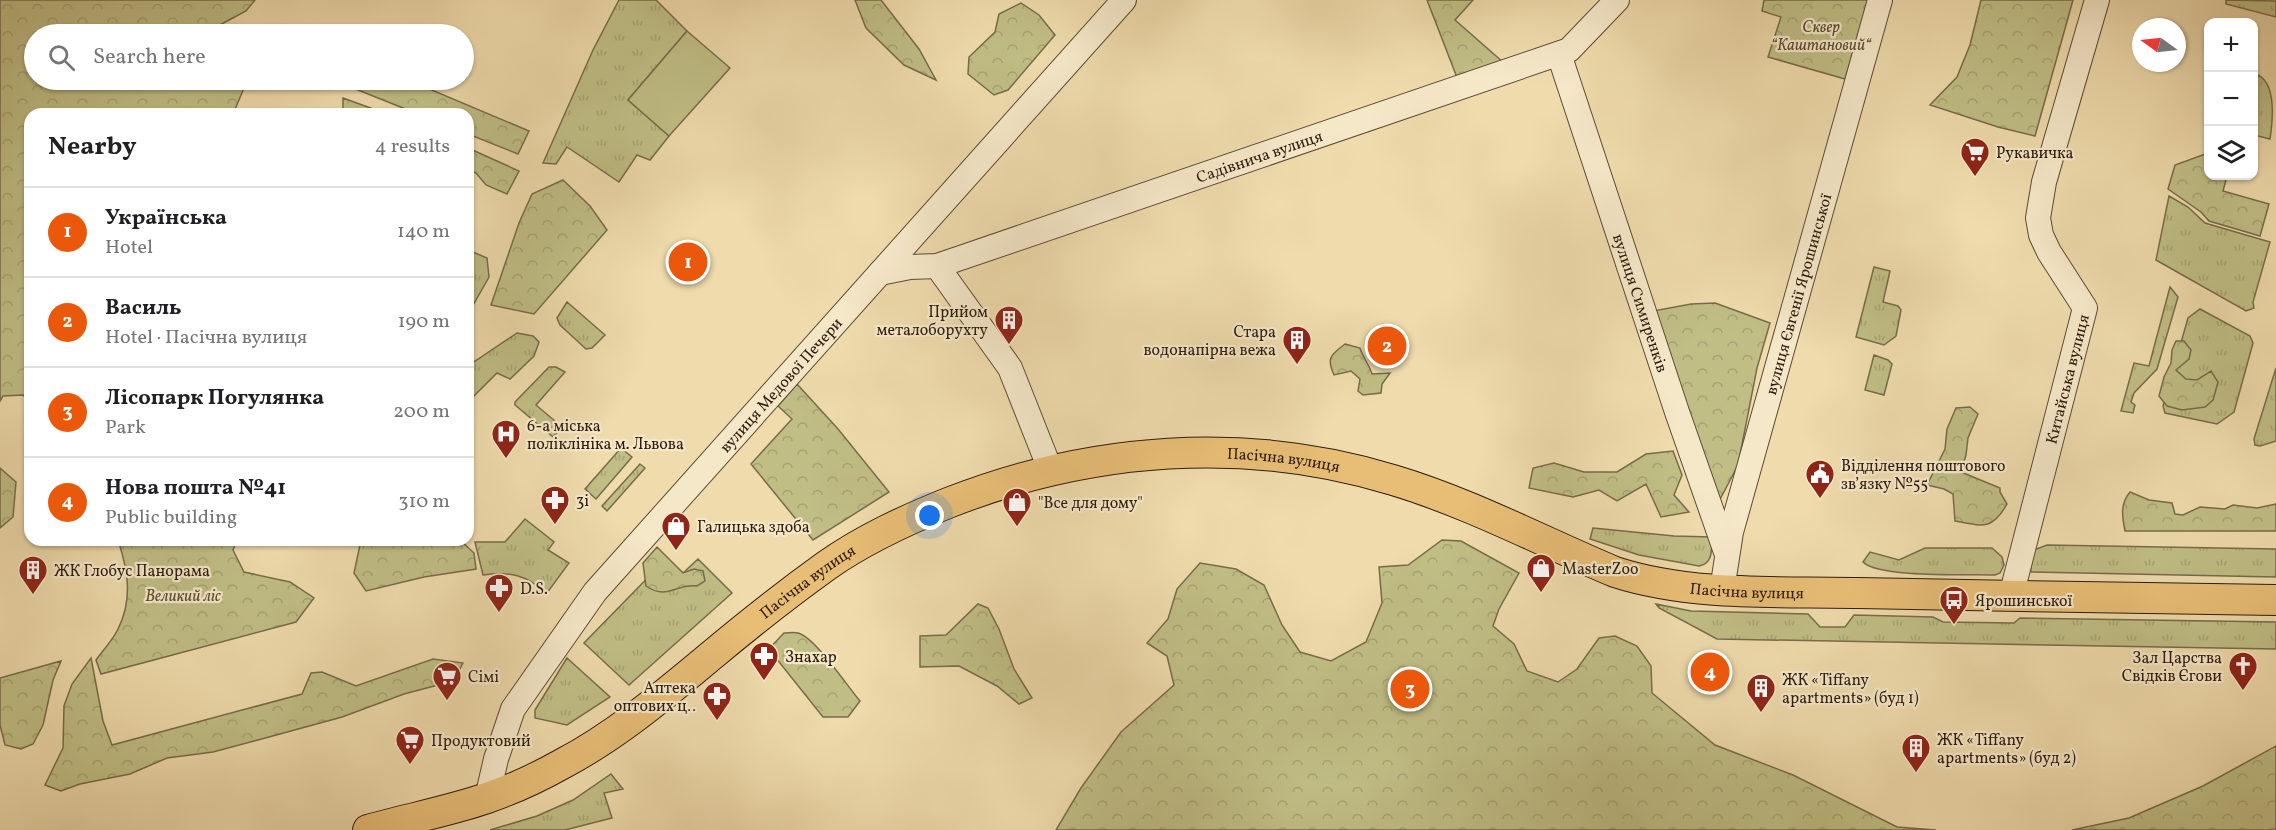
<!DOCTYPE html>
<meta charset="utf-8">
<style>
:root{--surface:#fff;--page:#f6f6f6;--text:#202124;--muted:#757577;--line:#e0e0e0;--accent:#ea580c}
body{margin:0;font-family:Vollkorn,serif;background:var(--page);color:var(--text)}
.controls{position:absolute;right:18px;top:18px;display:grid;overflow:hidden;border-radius:12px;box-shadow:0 2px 4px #0004}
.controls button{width:54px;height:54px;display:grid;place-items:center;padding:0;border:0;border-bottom:2px solid var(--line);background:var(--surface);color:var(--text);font:30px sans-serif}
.compass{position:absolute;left:2132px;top:18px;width:54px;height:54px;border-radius:50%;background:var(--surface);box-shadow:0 2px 4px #0004;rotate:285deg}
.you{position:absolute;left:930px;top:516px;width:21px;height:21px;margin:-15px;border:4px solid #fff;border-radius:50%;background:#1a73e8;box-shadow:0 0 0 9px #1a73e833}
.badge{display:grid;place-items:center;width:39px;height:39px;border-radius:50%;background:var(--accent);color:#fff;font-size:20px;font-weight:700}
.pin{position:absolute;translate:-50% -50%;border:3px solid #fff;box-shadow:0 2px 6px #0006}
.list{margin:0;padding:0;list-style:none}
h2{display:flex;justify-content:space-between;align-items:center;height:78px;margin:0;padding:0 24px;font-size:26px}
h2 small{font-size:20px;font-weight:400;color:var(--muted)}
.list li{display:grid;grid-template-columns:39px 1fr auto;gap:18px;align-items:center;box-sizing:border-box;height:90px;padding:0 24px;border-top:2px solid var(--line)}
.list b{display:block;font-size:22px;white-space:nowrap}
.list p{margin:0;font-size:20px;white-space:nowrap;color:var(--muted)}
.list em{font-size:20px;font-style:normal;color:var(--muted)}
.icon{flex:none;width:33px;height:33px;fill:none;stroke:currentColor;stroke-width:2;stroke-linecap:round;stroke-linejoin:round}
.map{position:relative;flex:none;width:2276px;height:830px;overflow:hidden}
.search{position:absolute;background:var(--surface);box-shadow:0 2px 4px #0004;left:24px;top:24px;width:450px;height:66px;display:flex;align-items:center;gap:15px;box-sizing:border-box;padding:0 21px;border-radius:33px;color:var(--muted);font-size:22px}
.panel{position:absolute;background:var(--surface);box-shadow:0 2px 4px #0004;left:24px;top:108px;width:450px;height:438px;border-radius:18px}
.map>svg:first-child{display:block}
.grass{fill:url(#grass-tufts);stroke:#776c4a;stroke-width:1.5}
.forest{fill:url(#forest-crowns);stroke:#776c4a;stroke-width:1.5}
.pitch{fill:#c0be85;stroke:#776c4a;stroke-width:1.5}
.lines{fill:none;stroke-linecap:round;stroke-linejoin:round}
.minor-casing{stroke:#5e4b36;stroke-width:26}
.major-casing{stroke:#2e1b0e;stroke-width:32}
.minor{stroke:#f5e8c9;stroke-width:24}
.major{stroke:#e8be76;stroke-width:30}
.labels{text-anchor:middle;stroke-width:4.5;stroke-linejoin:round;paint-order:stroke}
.park-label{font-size:16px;font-style:italic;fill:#5a4c32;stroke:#f5e8c9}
.poi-label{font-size:16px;fill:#2e1b0e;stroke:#f5e8c9;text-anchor:start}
.street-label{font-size:16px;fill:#2e1b0e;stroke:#f5e8c9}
</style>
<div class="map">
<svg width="2276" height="830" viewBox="0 0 2276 830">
<defs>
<pattern id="grass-tufts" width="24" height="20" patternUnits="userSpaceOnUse" patternTransform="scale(1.5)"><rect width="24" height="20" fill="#c0be85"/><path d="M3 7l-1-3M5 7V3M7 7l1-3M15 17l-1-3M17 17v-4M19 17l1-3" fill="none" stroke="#a5a372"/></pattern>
<pattern id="forest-crowns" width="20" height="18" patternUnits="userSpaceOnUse" patternTransform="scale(1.5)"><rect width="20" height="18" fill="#c0be85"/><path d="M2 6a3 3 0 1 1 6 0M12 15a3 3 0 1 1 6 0" fill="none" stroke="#a5a372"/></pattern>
</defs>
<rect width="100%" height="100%" fill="#efdbac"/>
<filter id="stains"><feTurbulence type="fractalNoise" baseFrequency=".00333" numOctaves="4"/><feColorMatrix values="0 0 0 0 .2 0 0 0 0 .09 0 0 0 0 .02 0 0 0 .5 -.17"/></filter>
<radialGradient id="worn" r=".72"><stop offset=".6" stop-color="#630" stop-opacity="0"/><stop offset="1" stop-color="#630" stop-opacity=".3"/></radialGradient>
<path class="grass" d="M619,0H656L687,31L628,100L669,136L650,160L637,155L619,182L567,147L556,164L543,163L593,50Z
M2226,0L2276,1V17L2226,4Z
M2258,75C2276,84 2273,119 2270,139L2254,135V91Z
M2169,196L2188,207L2205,223L2270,242L2253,302L2254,308L2246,311L2156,260Z
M468,250L487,258L489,277L468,314Z
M1874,267L1890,271L1883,302L1898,306L1901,310L1896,336L1884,345L1856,337Z
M2170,287L2178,297L2157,369L2134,393L2131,402L2135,405L2133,413L2121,411L2134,363L2149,366Z
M567,302L605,335L592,348L586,349L560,325L557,318Z
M2200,309L2250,336L2253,343L2234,412L2217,424L2165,413L2163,406L2188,318Z
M517,333L533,336L539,342L534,356L510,379L497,373L468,402V366Z
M1874,355L1888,360L1892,364L1884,395L1865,390Z
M549,367H556L565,372L536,405L562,427L553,437L515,405V402Z
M2276,368V441L2260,446L2255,445L2254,439Z
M621,448L632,457L596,499L585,489Z
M640,464L645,468L607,511L602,506Z
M525,519L554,542L548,550L569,563L547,593C525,575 511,571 483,575L475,542H505Z
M1593,528L1674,536L1712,537C1711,549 1714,563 1699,566L1639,555L1590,539Z
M2047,545L2276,549V577L2031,572L2030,560L2034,550Z
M1925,548H1992L2002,557L2004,565L2000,573L1995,575C1970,574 1878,578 1863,562L1870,552L1899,560Z
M667,558L683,573L698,559L732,593L629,685L584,643Z
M1656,604L1691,611L1808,614L1820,627H1845L1854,615L1933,617L1943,622L2014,623L2020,618L2276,622V649L1717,639L1659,608Z
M567,658L610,697L567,725L535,718V710Z
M611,774L623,789L604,793L612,818L565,830H490L537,816L573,800Z"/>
<path class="forest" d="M0,0H255L246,11L216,27L224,34H34V80L259,81L252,89L244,88L233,114H30V402L23,395L3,396L0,401Z
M855,0H881L919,49L936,80L904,65L866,28Z
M1427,0H1473L1455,20L1504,63L1458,80Z
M1764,0H1869L1845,79L1768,57L1781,17L1762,11Z
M1981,0H2073L2035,136L1998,127L1930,105L1957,77L1970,45Z
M1021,3L1039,15L1055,35L1008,90L994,95L968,74L969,57L995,32L999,14Z
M333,80H408L529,131L518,154L468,134V114H418Z
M343,98L387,114H343Z
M468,148L519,171L507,194L486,185L476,173L468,170Z
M2208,153V176H2227L2223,191L2269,204L2260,236L2209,221L2201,212L2168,189L2175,165Z
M563,180L590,206L607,230L534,314L491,305L519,223L532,194Z
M1715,303L1770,323L1757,368L1738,465L1717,505L1653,311L1691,304Z
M2176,341H2184L2191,350L2189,359L2176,370L2186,379L2197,380L2211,371L2218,382L2213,400L2205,407L2182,410L2167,406L2159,396L2164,377L2171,363L2172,350Z
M1345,344L1360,348C1363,358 1369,364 1372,374L1390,373L1382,384L1381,393L1363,395L1358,391L1360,379L1351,371L1334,375C1326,357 1331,355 1345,344Z
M797,384L838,429L889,492L813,540L751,464L792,419L778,406Z
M1970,407L1978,414L1968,438L1966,455L1961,472L2000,488V492L2007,504C1992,531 1982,526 1955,521L1953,494L1944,489L1927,485L1945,449L1947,429L1956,408Z
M1673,451L1682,475L1674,495L1689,512L1661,517L1646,484L1617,501L1599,490L1573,497L1529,488L1533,468L1554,463L1584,472H1617L1646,454Z
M0,468L16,482L13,517L0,528Z
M2130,492L2149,500L2172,503L2175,514L2183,515L2200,507L2225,509L2233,505L2257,508L2276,504V531H2125C2122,516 2120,504 2130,492Z
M118,540H237L233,550L244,572L290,582L314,598L296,622L101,674L96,660C103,650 113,640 118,629C133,599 128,570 118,540Z
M361,540H460L474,553L476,569L424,577L366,591L354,573Z
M1442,540L1461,541L1519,573L1499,609L1493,626L1514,644L1527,671L1558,682L1577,669L1599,638L1615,636L1637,646L1651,666L1652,693L1715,745L1793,775L1897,827L1936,830H1056L1081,788L1121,732L1174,685L1167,656L1147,643L1168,619L1177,589L1200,563L1236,569L1264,585L1282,625L1300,652L1331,661L1366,642L1382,603L1379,567L1408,565Z
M657,547L683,573L694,569L703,571L705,581L697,586C676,583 668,601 646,586L643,563Z
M978,604L988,608L999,629L1014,669L1032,698L1019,704L997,686L959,666L920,667V636L946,635Z
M784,633C788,633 794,632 798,633C815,637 847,686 860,701L848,717H823L776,658L767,651Z
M91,658L103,721L112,745L302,694L311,673L322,672L356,686L433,659L463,663L453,681L404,694L342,717L258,740L213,752L167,758L130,774L80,784L61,791L45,785L63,748L64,706L72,684Z
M61,661L53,680L43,725L33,744L21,749L5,745L0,725V678Z
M2276,746V830H2072L2129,818L2203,786Z"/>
<path class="pitch" d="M687,31L730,68L669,136L628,100Z"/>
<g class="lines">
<g class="minor-casing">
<g id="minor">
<path id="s1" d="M1559,54L1677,412L1726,552"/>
<path d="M937,266L1010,368L1050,469"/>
<path id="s2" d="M880,273L910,267L937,266L1569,50L1617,0"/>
<path id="s3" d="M1722,590L1731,532L1880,0"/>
<path id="s4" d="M2011,596L2085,308L2049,252L2041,235L2038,218L2044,182L2097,0"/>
<path id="s5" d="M487,798L496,759L513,709L595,592L1124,0"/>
</g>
</g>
<g class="major-casing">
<g id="major">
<path id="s6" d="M368,830C407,819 449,811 487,798C513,789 539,777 562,764C617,735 665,694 712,655C749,624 787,594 826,566C864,539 906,520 948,503C1090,447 1246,435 1393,480C1470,503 1541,541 1615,572C1693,597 1778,591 1858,593C1997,596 2137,598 2276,600"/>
</g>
</g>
<use href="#minor" class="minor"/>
<use href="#major" class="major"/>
</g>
<defs>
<g id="supermarket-pin" transform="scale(1.5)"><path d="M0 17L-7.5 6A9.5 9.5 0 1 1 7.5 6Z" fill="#8f2418" stroke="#f5e8c9"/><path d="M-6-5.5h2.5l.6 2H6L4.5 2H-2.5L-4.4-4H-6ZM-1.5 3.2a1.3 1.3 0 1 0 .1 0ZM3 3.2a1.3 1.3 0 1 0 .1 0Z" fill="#fff"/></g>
<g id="building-pin" transform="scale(1.5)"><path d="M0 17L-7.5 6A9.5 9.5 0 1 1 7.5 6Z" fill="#8f2418" stroke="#f5e8c9"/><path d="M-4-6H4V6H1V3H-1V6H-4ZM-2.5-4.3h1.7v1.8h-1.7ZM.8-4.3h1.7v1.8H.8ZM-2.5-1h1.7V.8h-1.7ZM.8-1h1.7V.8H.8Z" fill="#fff"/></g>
<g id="hospital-pin" transform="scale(1.5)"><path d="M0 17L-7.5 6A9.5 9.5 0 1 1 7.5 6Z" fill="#8f2418" stroke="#f5e8c9"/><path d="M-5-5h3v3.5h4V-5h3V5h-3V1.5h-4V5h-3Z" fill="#fff"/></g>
<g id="civic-pin" transform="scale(1.5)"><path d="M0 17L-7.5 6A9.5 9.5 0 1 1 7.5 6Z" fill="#8f2418" stroke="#f5e8c9"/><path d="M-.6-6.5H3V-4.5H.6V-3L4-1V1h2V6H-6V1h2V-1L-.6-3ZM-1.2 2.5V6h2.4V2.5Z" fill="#fff"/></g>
<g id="pharmacy-pin" transform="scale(1.5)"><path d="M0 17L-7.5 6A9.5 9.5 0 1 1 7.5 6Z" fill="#8f2418" stroke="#f5e8c9"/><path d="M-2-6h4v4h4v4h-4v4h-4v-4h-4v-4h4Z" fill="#fff"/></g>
<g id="shop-pin" transform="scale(1.5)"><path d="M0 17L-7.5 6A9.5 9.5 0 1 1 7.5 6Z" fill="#8f2418" stroke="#f5e8c9"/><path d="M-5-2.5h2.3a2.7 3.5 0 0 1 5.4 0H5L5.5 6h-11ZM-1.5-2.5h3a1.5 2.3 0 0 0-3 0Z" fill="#fff"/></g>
<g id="bus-pin" transform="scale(1.5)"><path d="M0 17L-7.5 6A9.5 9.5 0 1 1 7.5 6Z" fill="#8f2418" stroke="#f5e8c9"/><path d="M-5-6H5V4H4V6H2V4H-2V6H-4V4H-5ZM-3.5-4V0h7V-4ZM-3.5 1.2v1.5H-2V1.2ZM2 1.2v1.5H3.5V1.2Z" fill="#fff"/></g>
<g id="church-pin" transform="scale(1.5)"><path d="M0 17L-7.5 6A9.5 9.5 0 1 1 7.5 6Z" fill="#8f2418" stroke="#f5e8c9"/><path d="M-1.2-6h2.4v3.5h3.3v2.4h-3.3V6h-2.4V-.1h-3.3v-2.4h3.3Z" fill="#fff"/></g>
</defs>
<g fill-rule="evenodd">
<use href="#supermarket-pin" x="1975" y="152"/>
<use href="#building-pin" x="1009" y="320"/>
<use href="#building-pin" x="1297" y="340"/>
<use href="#hospital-pin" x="506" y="434"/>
<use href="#civic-pin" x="1820" y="474"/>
<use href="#pharmacy-pin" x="555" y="500"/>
<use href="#shop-pin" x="1017" y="502"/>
<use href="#shop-pin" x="676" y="526"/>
<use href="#shop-pin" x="1541" y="568"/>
<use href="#building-pin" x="33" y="570"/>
<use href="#pharmacy-pin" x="499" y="588"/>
<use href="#bus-pin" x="1954" y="600"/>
<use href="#pharmacy-pin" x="764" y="656"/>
<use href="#church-pin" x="2243" y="666"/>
<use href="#supermarket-pin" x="447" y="676"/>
<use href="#building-pin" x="1761" y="688"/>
<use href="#pharmacy-pin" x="717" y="696"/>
<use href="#supermarket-pin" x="410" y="740"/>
<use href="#building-pin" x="1916" y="748"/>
</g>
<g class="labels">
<g class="park-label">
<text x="1821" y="32">Сквер<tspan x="1821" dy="18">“Каштановий“</tspan></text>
<text x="183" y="601">Великий ліс</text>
</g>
<g class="poi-label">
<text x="1996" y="158">Рукавичка</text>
<text x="988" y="317" text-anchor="end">Прийом<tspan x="988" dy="18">металоборухту</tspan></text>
<text x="1276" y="337" text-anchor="end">Стара<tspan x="1276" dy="18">водонапірна вежа</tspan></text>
<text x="527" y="431">6-а міська<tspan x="527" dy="18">поліклініка м. Львова</tspan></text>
<text x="1841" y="471">Відділення поштового<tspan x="1841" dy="18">зв’язку №55</tspan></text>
<text x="576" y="506">3і</text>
<text x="1038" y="508">"Все для дому"</text>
<text x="697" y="532">Галицька здоба</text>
<text x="1562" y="574">MasterZoo</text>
<text x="54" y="576">ЖК Глобус Панорама</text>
<text x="520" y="594">D.S.</text>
<text x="1975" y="606">Ярошинської</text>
<text x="785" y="662">Знахар</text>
<text x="2222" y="663" text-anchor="end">Зал Царства<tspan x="2222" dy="18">Свідків Єгови</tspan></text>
<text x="468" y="682">Сімі</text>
<text x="1782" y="685">ЖК «Tiffany<tspan x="1782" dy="18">apartments» (буд 1)</tspan></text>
<text x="696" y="693" text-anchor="end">Аптека<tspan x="696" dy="18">оптових ц‥</tspan></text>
<text x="1937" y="745">ЖК «Tiffany<tspan x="1937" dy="18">apartments» (буд 2)</tspan></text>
<text x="431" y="746">Продуктовий</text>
</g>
<g class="street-label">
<text dy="6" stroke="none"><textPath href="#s2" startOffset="398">Садівнича вулиця</textPath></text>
<text dy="6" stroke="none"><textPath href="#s3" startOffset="306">вулиця Євгенії Ярошинської</textPath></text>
<text dy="6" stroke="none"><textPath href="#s1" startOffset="262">вулиця Симиренків</textPath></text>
<text dy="6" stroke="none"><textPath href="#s4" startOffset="224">Китайська вулиця</textPath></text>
<text dy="6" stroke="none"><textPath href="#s5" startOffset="514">вулиця Медової Печери</textPath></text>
<text dy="6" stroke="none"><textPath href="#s6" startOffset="1016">Пасічна вулиця</textPath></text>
<text dy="6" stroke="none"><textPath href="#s6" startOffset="512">Пасічна вулиця</textPath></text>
<text dy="6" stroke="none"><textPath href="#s6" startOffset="1502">Пасічна вулиця</textPath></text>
</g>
</g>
<rect width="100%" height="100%" filter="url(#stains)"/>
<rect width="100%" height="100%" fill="url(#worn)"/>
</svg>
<div class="controls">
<button>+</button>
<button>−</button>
<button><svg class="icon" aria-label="layers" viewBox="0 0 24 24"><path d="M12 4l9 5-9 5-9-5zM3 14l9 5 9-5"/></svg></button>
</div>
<svg class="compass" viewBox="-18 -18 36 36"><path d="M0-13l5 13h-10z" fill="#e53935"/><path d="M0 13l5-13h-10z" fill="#757577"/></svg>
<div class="you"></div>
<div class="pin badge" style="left:688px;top:262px">1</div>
<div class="pin badge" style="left:1387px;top:346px">2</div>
<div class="pin badge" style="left:1410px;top:689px">3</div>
<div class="pin badge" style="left:1710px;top:672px">4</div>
<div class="search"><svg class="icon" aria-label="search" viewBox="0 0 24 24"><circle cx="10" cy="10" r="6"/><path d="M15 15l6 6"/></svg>Search here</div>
<section class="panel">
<h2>Nearby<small>4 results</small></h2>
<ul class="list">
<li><span class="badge">1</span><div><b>Українська</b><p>Hotel</p></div><em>140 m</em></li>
<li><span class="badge">2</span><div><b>Василь</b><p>Hotel · Пасічна вулиця</p></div><em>190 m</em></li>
<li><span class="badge">3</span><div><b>Лісопарк Погулянка</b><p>Park</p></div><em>200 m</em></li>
<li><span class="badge">4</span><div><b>Нова пошта №41</b><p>Public building</p></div><em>310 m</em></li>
</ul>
</section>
</div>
